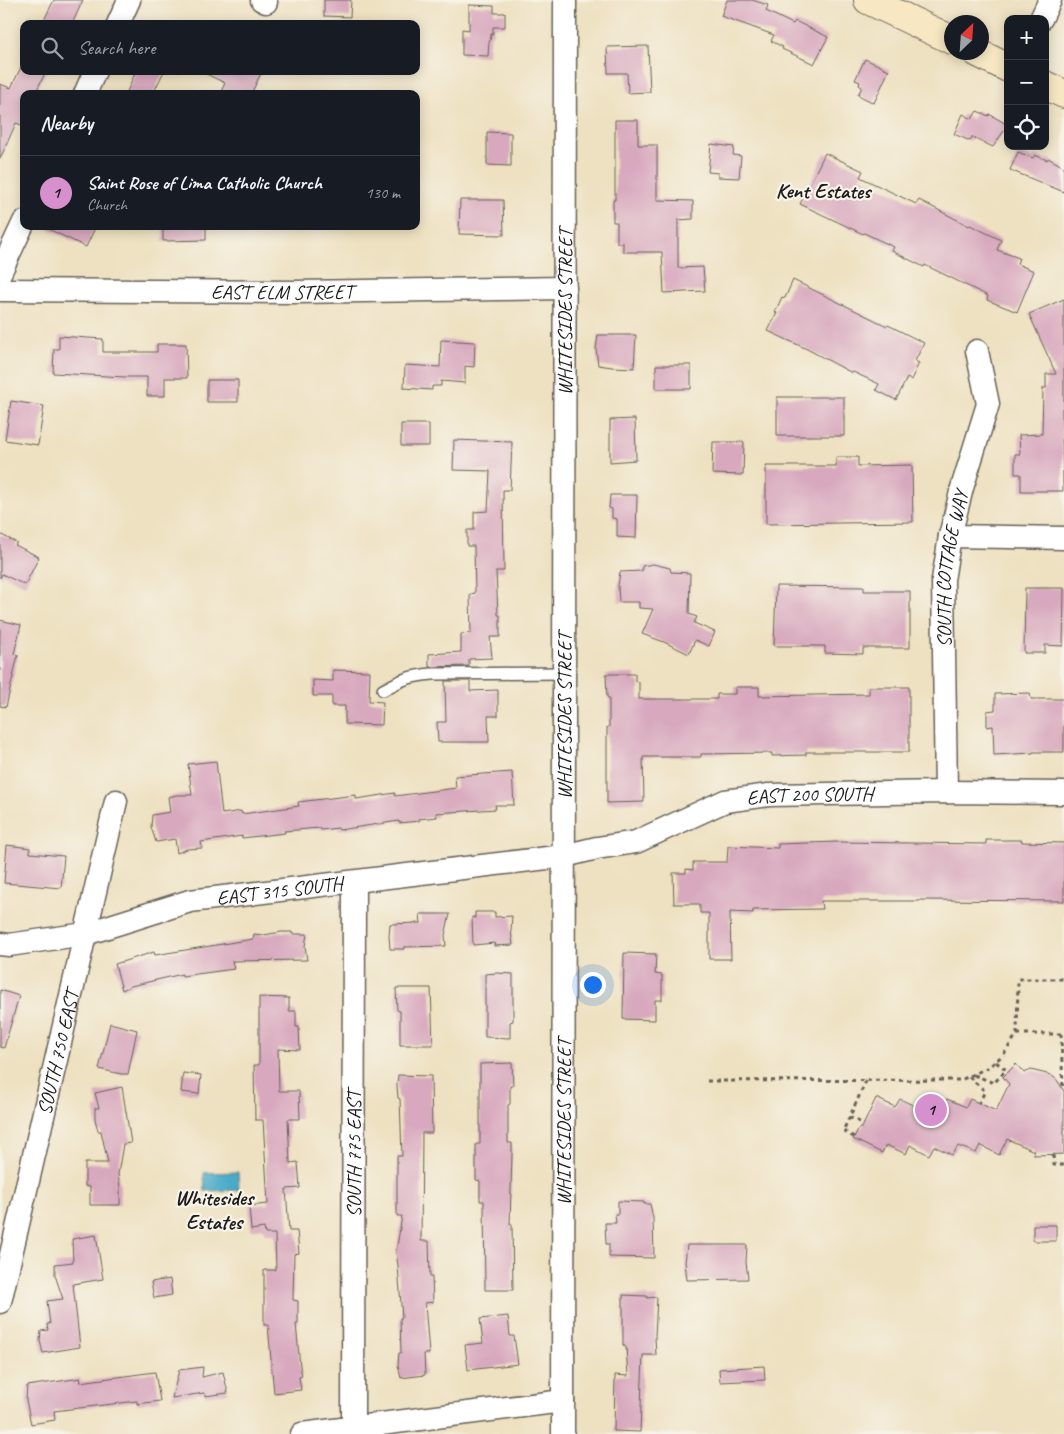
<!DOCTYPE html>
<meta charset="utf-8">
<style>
:root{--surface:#171b24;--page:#242831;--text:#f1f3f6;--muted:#9ea1a6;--line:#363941;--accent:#d690ce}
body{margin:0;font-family:Caveat,sans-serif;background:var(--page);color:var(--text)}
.controls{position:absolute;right:15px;top:15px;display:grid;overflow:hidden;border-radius:10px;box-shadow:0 2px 12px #0003}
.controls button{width:45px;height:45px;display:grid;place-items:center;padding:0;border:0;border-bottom:1px solid var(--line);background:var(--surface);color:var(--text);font:25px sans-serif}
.compass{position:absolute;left:944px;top:15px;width:45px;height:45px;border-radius:50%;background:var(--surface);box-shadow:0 2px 12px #0003;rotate:25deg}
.you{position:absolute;left:592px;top:984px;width:18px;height:18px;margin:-12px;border:4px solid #fff;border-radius:50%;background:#1a73e8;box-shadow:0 0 0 8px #1a73e833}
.badge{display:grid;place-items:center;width:32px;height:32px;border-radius:50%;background:var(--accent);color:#111;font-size:16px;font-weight:700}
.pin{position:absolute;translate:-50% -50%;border:2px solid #fff;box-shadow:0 1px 5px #0006}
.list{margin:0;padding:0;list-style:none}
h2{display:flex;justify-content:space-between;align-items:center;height:65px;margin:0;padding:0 20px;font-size:21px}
h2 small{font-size:16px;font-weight:400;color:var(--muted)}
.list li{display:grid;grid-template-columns:32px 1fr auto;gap:15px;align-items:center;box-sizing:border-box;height:75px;padding:0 20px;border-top:1px solid var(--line)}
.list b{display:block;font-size:19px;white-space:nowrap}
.list p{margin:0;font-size:16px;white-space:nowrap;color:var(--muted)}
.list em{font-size:16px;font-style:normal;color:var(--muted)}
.icon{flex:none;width:28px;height:28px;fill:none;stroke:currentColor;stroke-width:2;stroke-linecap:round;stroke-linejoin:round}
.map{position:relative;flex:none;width:1064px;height:1434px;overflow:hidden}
.search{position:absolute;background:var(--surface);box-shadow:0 2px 12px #0003;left:20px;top:20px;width:400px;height:55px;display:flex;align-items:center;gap:12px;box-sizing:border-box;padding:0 18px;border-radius:10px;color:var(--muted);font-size:19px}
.panel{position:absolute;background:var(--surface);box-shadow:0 2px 12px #0003;left:20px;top:90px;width:400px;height:140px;border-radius:10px}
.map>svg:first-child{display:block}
.water{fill:#49abc9;stroke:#326472}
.building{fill:#d8a9be}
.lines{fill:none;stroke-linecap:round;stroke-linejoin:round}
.service-casing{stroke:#666156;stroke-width:14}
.minor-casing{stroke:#666156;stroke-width:25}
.secondary-casing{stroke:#666156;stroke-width:30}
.path{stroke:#666156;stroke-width:3;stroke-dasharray:4 4;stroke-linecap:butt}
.service{stroke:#fff;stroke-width:11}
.minor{stroke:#fff;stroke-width:22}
.secondary{stroke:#f7e8c3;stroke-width:28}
.labels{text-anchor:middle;stroke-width:4.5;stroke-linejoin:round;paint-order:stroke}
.street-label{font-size:20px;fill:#1c1c1c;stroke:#f7f3e8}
.neighbourhood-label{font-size:21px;font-weight:bold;fill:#1c1c1c;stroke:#f7f3e8}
</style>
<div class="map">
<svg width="1064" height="1434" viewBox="0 0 1064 1434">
<rect width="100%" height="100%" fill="#f7f3e8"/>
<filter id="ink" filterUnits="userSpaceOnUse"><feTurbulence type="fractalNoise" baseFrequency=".02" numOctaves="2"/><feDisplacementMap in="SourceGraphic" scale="10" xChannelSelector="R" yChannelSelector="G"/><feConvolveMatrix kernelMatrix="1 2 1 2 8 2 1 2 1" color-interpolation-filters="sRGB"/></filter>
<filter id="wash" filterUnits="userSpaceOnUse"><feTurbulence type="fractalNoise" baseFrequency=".0096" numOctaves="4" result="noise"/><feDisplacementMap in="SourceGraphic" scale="20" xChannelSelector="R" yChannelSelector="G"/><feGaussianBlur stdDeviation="1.12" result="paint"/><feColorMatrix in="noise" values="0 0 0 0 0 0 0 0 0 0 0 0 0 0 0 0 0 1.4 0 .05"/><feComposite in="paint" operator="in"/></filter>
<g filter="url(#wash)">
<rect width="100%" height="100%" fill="#eee1c1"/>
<path class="water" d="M238,1172L239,1190L205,1191L204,1173Z"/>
<g id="blocks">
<path class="building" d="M54,0H83L72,24H42Z
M324,0H351L350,17L324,16Z
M727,0H752L768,5L766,11L793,24L795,21L828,37L814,64L782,49L783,47L771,41L774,35L721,16Z
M469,5L494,6V13H505V27H493V34H491L490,41L489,42L488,56L462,55V29L469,30Z
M648,46L650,92L628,93L627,73H608L607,47Z
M865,59L889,70L874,103L858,95L862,87L859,85L860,82L855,80Z
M24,61V71H46L35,94H24V126L16,123L0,159V84L11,88Z
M136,71H164L153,94H126Z
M200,71H262L251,94H220L225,83Z
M977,111L989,116V114L1008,125L993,147L972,137L970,141L954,134L963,114L972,119Z
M615,120H638V145H657V200L693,201V219L678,220V268L703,267L705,291L664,293L662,252H623V243H617V222H613V200H615Z
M487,132L511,133V166L487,165Z
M711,144L734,147L733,155L741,156L739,178L718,177V173L708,172Z
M1018,152L1033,158L1035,155L1047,160L1048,158L1064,167V192L1010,170Z
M825,153L863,171L860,177L916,204L919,200L969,226L970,225L1001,240L997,250L1019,258L1017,264L1034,271L1017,312L987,300L988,296L925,265L924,267L892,251L894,247L864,233L863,234L800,204Z
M460,200H503L504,235L459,234Z
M42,226H96L86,247Z
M163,226H206V240L163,241Z
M793,280L887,326L888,325L924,343L915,361L919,363L911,380L907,378L896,400L876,390L879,384L853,372L852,373L807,349L768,331L777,313L775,312L782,297L785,298Z
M1064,299V408H1062L1063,491H1021V474H1015V454H1020L1019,435L1042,434L1043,388H1046V374H1056L1029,314Z
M598,335H636L634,368L612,367L598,365L596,349Z
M59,336L103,339V352H157V344H186L187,378H165V396H147V377H125L53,373L54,349H59Z
M441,340L475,342L474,367L465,366V383L441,381V386H432V390L404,388L405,365L440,367Z
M656,365H691V389H656Z
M207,380H238V402H207Z
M777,397H844V436H777Z
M11,401L44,406L38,445L5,440Z
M635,419L636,460L610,462V420Z
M401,424H429V446H401Z
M454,440L512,442L510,490H503L504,571H496L498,615H500V637H490L492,658L469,659V666L429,667V654L461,652V634L471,633L470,594L475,593L474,546H467V530H474V512L488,511L490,471L453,470Z
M713,442H744L743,475L712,474Z
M836,457H858V466L912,465L913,522L766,524V466H836Z
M610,495H637L636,538L617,537V519L612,518V509L609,508Z
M0,534L17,543L15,545L39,557L25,585L2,574L0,578Z
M653,564L670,568L671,572L690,573L689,614L697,617L694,623L715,632L709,646L695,640L689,654L664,642L642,634L653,609L639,608V602H619L618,586L620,572L642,571V566Z
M776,586L864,587V591H910V648H863V654L825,653V646H774Z
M1025,588H1064L1063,646L1045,645V653H1024Z
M0,620L21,625L14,654L18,655L6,707L0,706Z
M333,670L370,671L369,701L383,702L382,725L345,724V706H332V696H313V680L333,681Z
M606,674H635V681L639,682V699H717V694H735V687H759V696L869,694V687H909V752H806V755L772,756V753L701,754V757H643L644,802L607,803V727H609V698L607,697Z
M445,681H470V691L498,690V716H488L489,742H438L437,722H446Z
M1030,693L1031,699H1064V752H1033V753L994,755L993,726L987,727V711L995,710V694Z
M216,761L222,814L241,811L242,814L299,806L298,802L356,795V799L395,793V796L456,788L455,776L512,772L514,805H495L496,809L436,813L437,817L419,819V821L399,823V821L339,830L338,828L321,830L320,828L284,831L285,833L242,838V836L201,842L202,848L187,849L177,853L175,839L156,842L151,827L152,815L170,812L168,797L177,795H192L188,764Z
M986,840H1022V842L1064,843V901L920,900V901H821L822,909L753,910V913L730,912L731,959H709V913H700V904H674L673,873H686V869L693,870V862H727L728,846L778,848V844L837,842L986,844Z
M7,845L30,848V853L64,856L61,888L4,883Z
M475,912H495V917L512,916L511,930L513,945L494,946L495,943L473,945L472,917L475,918Z
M420,914H450L445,935L446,946L404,947V949H390L389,936L390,924L421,923Z
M281,932H292V934H307L305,946L307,960L232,961L234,969L182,976V974L131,986L122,990L115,964L154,952L155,955L253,939L254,934L264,935Z
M624,953L656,954L655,974L662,975V1000H655V1020L623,1019Z
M497,973L513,974V1021L510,1022V1038L485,1037V974Z
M396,988H431L433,1045H400V1011L397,1010Z
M0,990L19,996L4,1048L0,1047Z
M259,997L289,998V1011H296V1027H299L300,1050L278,1049L279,1091H299L300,1119H288L290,1163L298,1162L300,1188L286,1189L289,1231H297L299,1253L294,1254L293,1300L298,1301V1324H296L300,1366L302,1376L299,1377L301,1390L274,1393L268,1325H264V1270H276L275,1234H265L264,1228L251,1230L249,1206L268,1204L263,1120H255L254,1065H259Z
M110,1023L137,1030L128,1074H121L99,1069Z
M512,1063L513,1086H510V1104L508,1105V1143H512V1154L510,1224H512L513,1290H485L484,1201H480V1181L476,1180V1144H480V1064Z
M1016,1064L1024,1073L1031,1070L1051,1075L1057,1080L1064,1091V1154L1034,1155V1151L1007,1139L999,1155L980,1145L976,1153L958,1146L952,1155L934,1146L929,1155L910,1145L906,1154L886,1145L882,1153L853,1139L859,1128H862L876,1098L895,1107L900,1099L919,1108L924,1098L943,1107L947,1099L966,1107L970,1099L996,1111L1009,1084L1003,1077Z
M183,1073L201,1075L199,1094L181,1092Z
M398,1075L431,1076L432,1133H422L421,1241H429L430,1277H432L433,1302L425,1303L429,1354H424L425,1375L401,1378L398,1365L399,1353H401L400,1318H402L398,1266L396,1252L402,1216H397V1156H402L400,1099L398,1098L397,1086Z
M122,1087L131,1143L123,1144L118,1174L120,1187V1205H90V1187L85,1186V1163H108L101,1131H98L95,1119V1108H99L95,1093Z
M618,1201L644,1202V1204H650L653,1218L654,1258L609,1257V1244H606L605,1223H616L615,1214H618Z
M1033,1225H1056V1241H1033Z
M96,1235L103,1279L73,1284L80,1347L43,1353L40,1341L41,1331L48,1330L47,1324H50L47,1301L63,1299L55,1275V1264L73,1262L72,1239Z
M687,1245H747L746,1262L748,1279L687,1280L685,1262Z
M170,1279L172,1295L154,1298L151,1282Z
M623,1295L647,1296V1298L657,1297L655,1337L656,1355H643L640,1432L614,1431L615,1375L628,1376L626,1347L623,1345Z
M508,1316L510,1336H514L518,1364L468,1370L465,1345L483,1343L480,1319Z
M764,1366L765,1380L720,1382L719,1369Z
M203,1367L202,1377L223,1372L228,1393L205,1396L204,1393L172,1398L179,1370Z
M155,1372L160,1401L137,1404V1401L54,1411L55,1420L31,1424L26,1400L27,1386L81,1378L80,1382Z"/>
</g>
</g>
<g filter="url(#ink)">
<use href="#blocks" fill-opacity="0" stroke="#666156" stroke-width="1"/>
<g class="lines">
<g class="service-casing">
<path id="service" d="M383,690C403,679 409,676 433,674L565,673"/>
</g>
<g class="minor-casing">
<g id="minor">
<path d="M262,0L266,2"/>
<path d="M1041,19L1050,0"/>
<path d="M118,24L129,0"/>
<path d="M85,94L95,71"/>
<path d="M0,273L24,222"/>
<path id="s1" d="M0,290L296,292L565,288"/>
<path d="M950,536L1064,538"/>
<path id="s2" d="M946,792L943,580L950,536L962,488L988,404L977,351"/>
<path id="s3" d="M0,944L9,945L85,934L190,901L564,856L597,848L636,842L725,801L769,795L946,792L1064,793"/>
<path id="s4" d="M0,1302L116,801"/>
<path id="s5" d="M353,1428L354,882"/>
<path d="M302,1434L563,1401"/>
<path id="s6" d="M563,1434L565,0"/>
</g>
</g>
<g class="secondary-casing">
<path id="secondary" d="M868,0L952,40
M976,52L1008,68
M1045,85L1064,94"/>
</g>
<path class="path" d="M1017,1034H1064
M1061,1034L1063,1089
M996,1062L1009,1072
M974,1075L994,1083L1006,1070
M969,1077L985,1091L979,1103
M707,1081L961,1080L989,1067L1004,1054L1017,1034L1018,979H1064
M849,1117L864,1124
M854,1137L843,1131L866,1081
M1053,1155L1054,1165H1064"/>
<use href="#service" class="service"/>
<use href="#minor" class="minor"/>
<use href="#secondary" class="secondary"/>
</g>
</g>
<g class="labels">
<g class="street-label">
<text dy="7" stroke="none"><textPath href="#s1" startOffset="282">EAST ELM STREET</textPath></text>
<text dy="7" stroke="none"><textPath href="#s6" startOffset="1122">WHITESIDES STREET</textPath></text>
<text dy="7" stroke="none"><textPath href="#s2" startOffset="224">SOUTH COTTAGE WAY</textPath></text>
<text dy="7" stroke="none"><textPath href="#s6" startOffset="718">WHITESIDES STREET</textPath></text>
<text dy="7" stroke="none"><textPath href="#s3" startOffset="829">EAST 200 SOUTH</textPath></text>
<text dy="7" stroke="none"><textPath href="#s3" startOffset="286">EAST 315 SOUTH</textPath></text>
<text dy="7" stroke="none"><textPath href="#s4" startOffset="256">SOUTH 750 EAST</textPath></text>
<text dy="7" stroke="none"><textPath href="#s6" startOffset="312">WHITESIDES STREET</textPath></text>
<text dy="7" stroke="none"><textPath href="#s5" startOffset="274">SOUTH 775 EAST</textPath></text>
</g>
<g class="neighbourhood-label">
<text x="823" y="198">Kent Estates</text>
<text x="214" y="1205">Whitesides<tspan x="214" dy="24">Estates</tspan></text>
</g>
</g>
</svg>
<div class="controls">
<button>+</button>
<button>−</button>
<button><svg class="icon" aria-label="locate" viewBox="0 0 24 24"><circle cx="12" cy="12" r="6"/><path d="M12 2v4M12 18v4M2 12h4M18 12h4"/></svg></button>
</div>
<svg class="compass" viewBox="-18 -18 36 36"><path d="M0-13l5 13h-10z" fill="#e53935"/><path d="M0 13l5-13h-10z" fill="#9ea1a6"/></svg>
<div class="you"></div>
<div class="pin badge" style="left:931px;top:1110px">1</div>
<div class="search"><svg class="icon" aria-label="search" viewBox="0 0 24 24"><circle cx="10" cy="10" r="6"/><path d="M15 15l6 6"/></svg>Search here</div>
<section class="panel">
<h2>Nearby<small></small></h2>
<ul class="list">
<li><span class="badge">1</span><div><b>Saint Rose of Lima Catholic Church</b><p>Church</p></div><em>130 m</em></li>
</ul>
</section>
</div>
